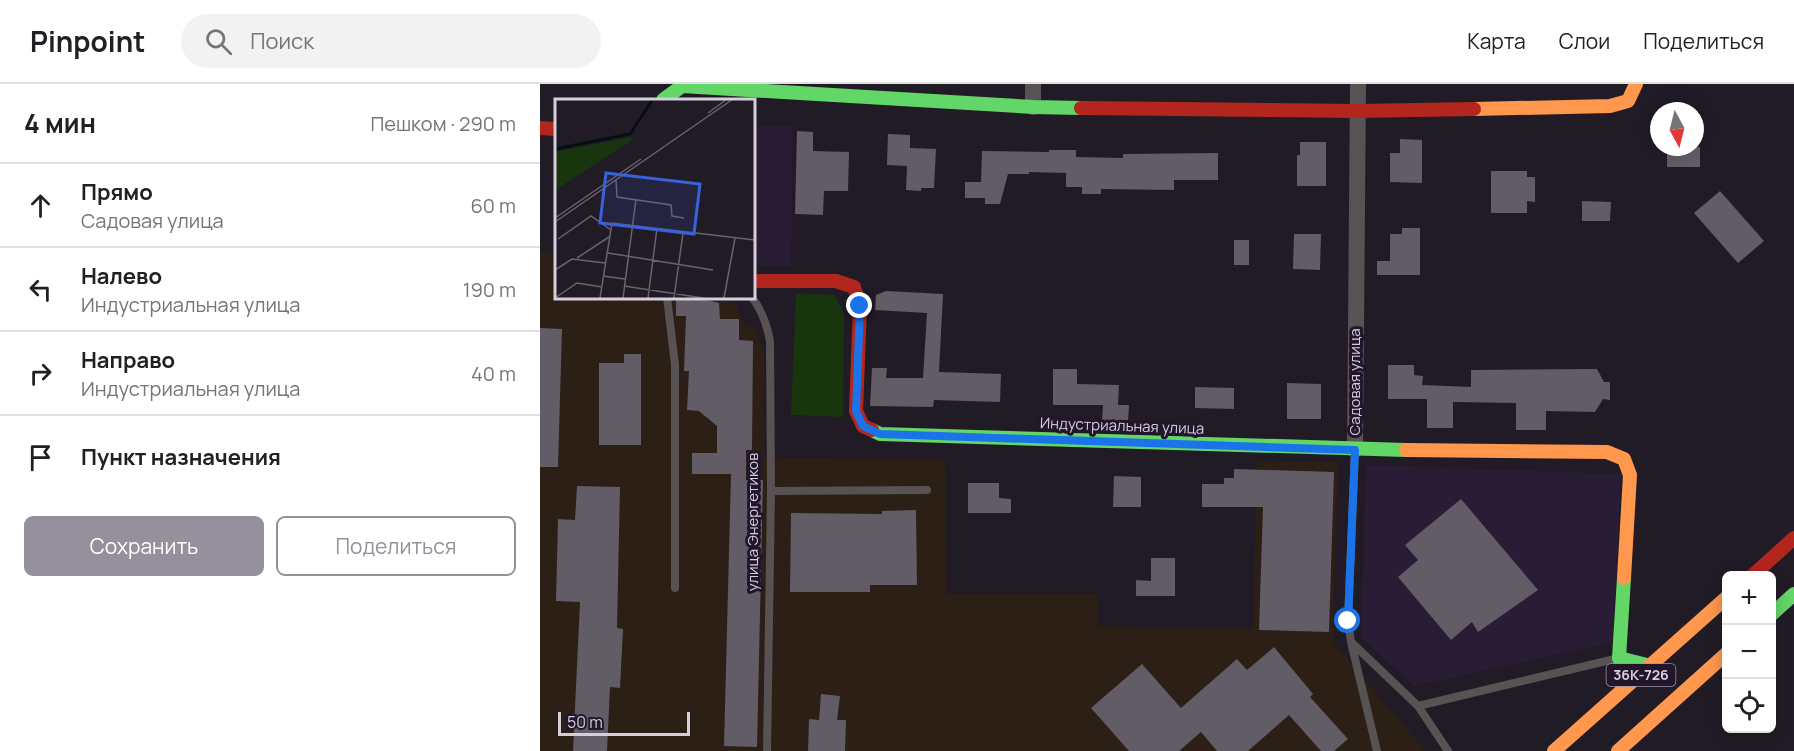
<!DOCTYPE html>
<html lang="ru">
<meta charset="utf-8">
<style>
:root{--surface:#fff;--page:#f2f2f2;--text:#202124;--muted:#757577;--line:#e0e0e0;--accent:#968f9c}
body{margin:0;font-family:Manrope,sans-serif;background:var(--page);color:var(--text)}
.controls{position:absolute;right:18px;bottom:18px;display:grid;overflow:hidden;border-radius:9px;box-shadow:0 3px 15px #0003}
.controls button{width:54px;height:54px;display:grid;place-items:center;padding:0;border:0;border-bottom:2px solid var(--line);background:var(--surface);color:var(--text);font:30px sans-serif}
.compass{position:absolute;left:1110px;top:18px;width:54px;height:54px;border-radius:50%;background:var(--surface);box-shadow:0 3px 15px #0003;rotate:173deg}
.scale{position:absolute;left:18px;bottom:15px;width:132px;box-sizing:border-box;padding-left:6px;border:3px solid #d5cedc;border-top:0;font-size:16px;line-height:21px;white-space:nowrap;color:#d5cedc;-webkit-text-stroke:4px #21162b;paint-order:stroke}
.stop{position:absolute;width:18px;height:18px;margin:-14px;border:4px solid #1a73e8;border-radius:50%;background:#fff}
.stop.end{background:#1a73e8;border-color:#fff;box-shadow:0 2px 6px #0008}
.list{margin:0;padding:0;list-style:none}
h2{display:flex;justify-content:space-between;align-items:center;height:78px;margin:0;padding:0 24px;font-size:26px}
h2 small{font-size:20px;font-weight:400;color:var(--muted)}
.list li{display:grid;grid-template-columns:39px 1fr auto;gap:18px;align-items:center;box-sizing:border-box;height:84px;padding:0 24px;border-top:2px solid var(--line)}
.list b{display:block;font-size:22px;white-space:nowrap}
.list p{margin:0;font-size:20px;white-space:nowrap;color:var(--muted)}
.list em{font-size:20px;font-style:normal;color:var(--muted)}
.actions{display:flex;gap:12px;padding:18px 24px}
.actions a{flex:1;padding:14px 0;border:2px solid var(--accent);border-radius:9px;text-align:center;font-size:21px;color:var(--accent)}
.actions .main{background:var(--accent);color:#fff}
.icon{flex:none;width:33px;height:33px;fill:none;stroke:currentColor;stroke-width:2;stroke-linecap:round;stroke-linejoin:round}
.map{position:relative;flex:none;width:1254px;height:667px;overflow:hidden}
header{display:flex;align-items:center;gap:36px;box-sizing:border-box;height:84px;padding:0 30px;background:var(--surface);border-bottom:2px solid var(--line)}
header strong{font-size:28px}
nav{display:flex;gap:33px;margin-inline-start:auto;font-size:21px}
.search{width:420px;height:54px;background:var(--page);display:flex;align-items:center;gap:15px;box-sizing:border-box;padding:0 21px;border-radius:33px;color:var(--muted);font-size:22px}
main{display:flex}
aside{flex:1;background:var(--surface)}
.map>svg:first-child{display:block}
.built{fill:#291c35}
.industrial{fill:#2b1f16}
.green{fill:#19350e}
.building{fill:#615c66}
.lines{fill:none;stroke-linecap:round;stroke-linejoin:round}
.lane{stroke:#585254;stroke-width:8}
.street{stroke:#585254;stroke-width:16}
.fast{stroke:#63d668;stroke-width:14}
.slow{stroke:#ff974d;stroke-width:14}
.jam{stroke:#b3261e;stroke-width:14}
.route{stroke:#1a73e8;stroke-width:8}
.labels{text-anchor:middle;stroke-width:6;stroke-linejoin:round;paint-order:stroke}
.shield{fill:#21162b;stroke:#9f97a7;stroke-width:1.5}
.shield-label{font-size:14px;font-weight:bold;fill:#d5cedc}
.street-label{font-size:15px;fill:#d5cedc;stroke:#21162b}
.inset-river{fill:none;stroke:#040f13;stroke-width:3}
.inset-road{fill:none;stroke:#69636f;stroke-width:1.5}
.view{fill:#3961d9;fill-opacity:0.15;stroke:#3961d9;stroke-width:3}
.inset-edge{fill:none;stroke:#d5cedc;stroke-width:3}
</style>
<header>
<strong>Pinpoint</strong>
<div class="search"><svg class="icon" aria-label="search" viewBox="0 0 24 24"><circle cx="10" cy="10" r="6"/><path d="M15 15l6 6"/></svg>Поиск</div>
<nav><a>Карта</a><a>Слои</a><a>Поделиться</a></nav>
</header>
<main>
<aside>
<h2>4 мин<small>Пешком · 290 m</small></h2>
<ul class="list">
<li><svg class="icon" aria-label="ahead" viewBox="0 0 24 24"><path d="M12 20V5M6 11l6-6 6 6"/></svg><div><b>Прямо</b><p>Садовая улица</p></div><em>60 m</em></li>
<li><svg class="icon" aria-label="left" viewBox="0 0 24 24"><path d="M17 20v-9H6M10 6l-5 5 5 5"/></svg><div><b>Налево</b><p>Индустриальная улица</p></div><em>190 m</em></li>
<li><svg class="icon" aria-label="right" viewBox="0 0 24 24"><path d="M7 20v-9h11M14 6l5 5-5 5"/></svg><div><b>Направо</b><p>Индустриальная улица</p></div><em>40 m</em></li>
<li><svg class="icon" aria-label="arrive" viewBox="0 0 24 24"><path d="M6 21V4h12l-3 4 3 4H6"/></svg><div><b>Пункт назначения</b></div></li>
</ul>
<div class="actions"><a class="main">Сохранить</a><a>Поделиться</a></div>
</aside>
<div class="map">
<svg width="1254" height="667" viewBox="0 0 1254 667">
<rect width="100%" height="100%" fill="#211b26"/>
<path class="built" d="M213,43H253L251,182H213Z
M826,381L1081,390L1073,558L874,602L821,553Z"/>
<path class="industrial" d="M0,168L16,169V213H167L196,220L203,238L216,245L224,269V373L405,376L407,510H557L558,542L713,545L717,377L798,378L793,558L886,667H0Z"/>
<path class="green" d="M256,209L294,211L304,229L303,333L251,331Z"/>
<path class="building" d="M257,47L273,48V67L309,68L308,107H284L283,131L255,130Z
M348,50L370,51V64L396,65L394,104H381V107L366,106L367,82L347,81Z
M860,55L882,56V99L850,98V69H860Z
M760,58H786V102H757V71H760Z
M1127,63H1160V83H1127Z
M509,66H536V73L583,74V70L678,69V96H634V106L561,105V110H542V103H526V89L489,88V90H468L460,120H445V114H425V98H441L442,67L509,68Z
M951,87H987V93H995V118L987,117V129H951Z
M1180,107L1224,157L1198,179L1154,129Z
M1042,117L1071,118L1070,137H1042Z
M862,144H880V191H837V177H850V150H862Z
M754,150H781L780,186L753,185Z
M694,156H709V181H694Z
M346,207L403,210L399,288L461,290L460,318L394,316L393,323L330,322L332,284H347L346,294H383L387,229L335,226L336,211Z
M136,213H155L179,219L180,235H199V256L213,257L212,366H206V396H223L217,663L184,662L191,390H152V369H177V342L159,327L147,326L149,287H144L146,232H136Z
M0,244L22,245L18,383H0Z
M84,270H101V361H59V279H84Z
M848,281H874V291L883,292L882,301L931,303V286L1057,285L1064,298H1070V316L1063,315L1055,328L1006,327V346H976V319L913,318V344H887V315H848Z
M513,285H537V300L579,301L578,321H589L588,337L562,336L563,321H513Z
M747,299L781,300V335H747Z
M655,303L694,304V325L655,324Z
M694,385L794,388L789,548L719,546L723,423H662V400H684V394H694Z
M574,392L601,393V423H573Z
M428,399H459V414L471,415V429H428Z
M37,402L80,403L77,544L83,545L80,604L70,603L67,667H33L40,518L16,517L18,435L35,436Z
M921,415L998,506L938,548L932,538L911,556L858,493L878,476L865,461Z
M376,426L377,501H330V508H250L251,429L342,430V427Z
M611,474H635V512H596V496L611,497Z
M734,563L773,610L770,613L808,655L794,667H781L749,631L708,667H677L661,648L639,667H589L551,624L602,580L641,624L697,575L707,586Z
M281,610L300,612L297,636H306L305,667H268L269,635L279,636Z"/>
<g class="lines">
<path class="lane" d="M127,213L135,281V504
M212,213C222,227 227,240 230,257L231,407L227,667
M815,366L808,537L811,558L878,622L908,667
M231,407L387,406
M811,558L837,667
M878,622L1079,574"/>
<path class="street" d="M493,23V0
M815,366L818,0"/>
<path class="fast" d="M123,16L142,2L493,23L541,24
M332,346L340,350L866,366
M1084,494L1079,574L1111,582
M1232,530L1254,510"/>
<path class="slow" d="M934,25L1070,22L1088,17L1096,0
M866,366L1067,368L1084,375L1090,391L1084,494
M1014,667L1186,514
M1078,667L1186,570"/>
<path class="jam" d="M541,24L817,27L934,25
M0,44L16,45
M213,197H296L314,203L320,222L316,327L323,342L332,346
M1212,492L1254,454"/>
</g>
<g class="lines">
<path class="route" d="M320,222L316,327L323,342L340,350L815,366L808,537"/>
</g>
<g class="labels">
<rect class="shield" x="1066.5" y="580" width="69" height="22" rx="4.5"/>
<g class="shield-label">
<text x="1101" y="596">36К-726</text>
</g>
<g class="street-label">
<text transform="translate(815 298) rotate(-90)" y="5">Садовая улица</text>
<text transform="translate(582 342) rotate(2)" y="5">Индустриальная улица</text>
<text transform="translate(213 438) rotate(-90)" y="5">улица Энергетиков</text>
</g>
</g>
<g transform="translate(15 15)">
<rect width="200" height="200" fill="#211b26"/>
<path d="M76,38L77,41L0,91V53Z" fill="#19350e"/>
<path class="inset-river" d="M0,50L75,35L98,0"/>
<path class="inset-road" d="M153,14L172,0M61,81L62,98L116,106L117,117L129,119M0,119L86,60M0,123L178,0M3,140L36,117L56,131M53,154L158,171M22,159L54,138M0,171L17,160L50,164M48,177L70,180M69,187L148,199M0,199L22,184L47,188M45,199L57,124L200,141M68,199L81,100M93,199L102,129M119,199L128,134M169,199L180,139"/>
<path class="view" d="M51,74L145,85L139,135L45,124Z"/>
<rect width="200" height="200" class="inset-edge"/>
</g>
</svg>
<div class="controls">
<button>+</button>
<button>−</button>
<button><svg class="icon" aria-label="locate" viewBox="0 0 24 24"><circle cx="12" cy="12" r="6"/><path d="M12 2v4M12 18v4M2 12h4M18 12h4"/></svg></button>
</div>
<svg class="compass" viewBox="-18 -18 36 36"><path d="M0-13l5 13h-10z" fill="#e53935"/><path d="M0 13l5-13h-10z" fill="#757577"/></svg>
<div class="scale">50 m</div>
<div class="stop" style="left:808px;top:537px"></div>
<div class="stop end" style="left:320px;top:222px"></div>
</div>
</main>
